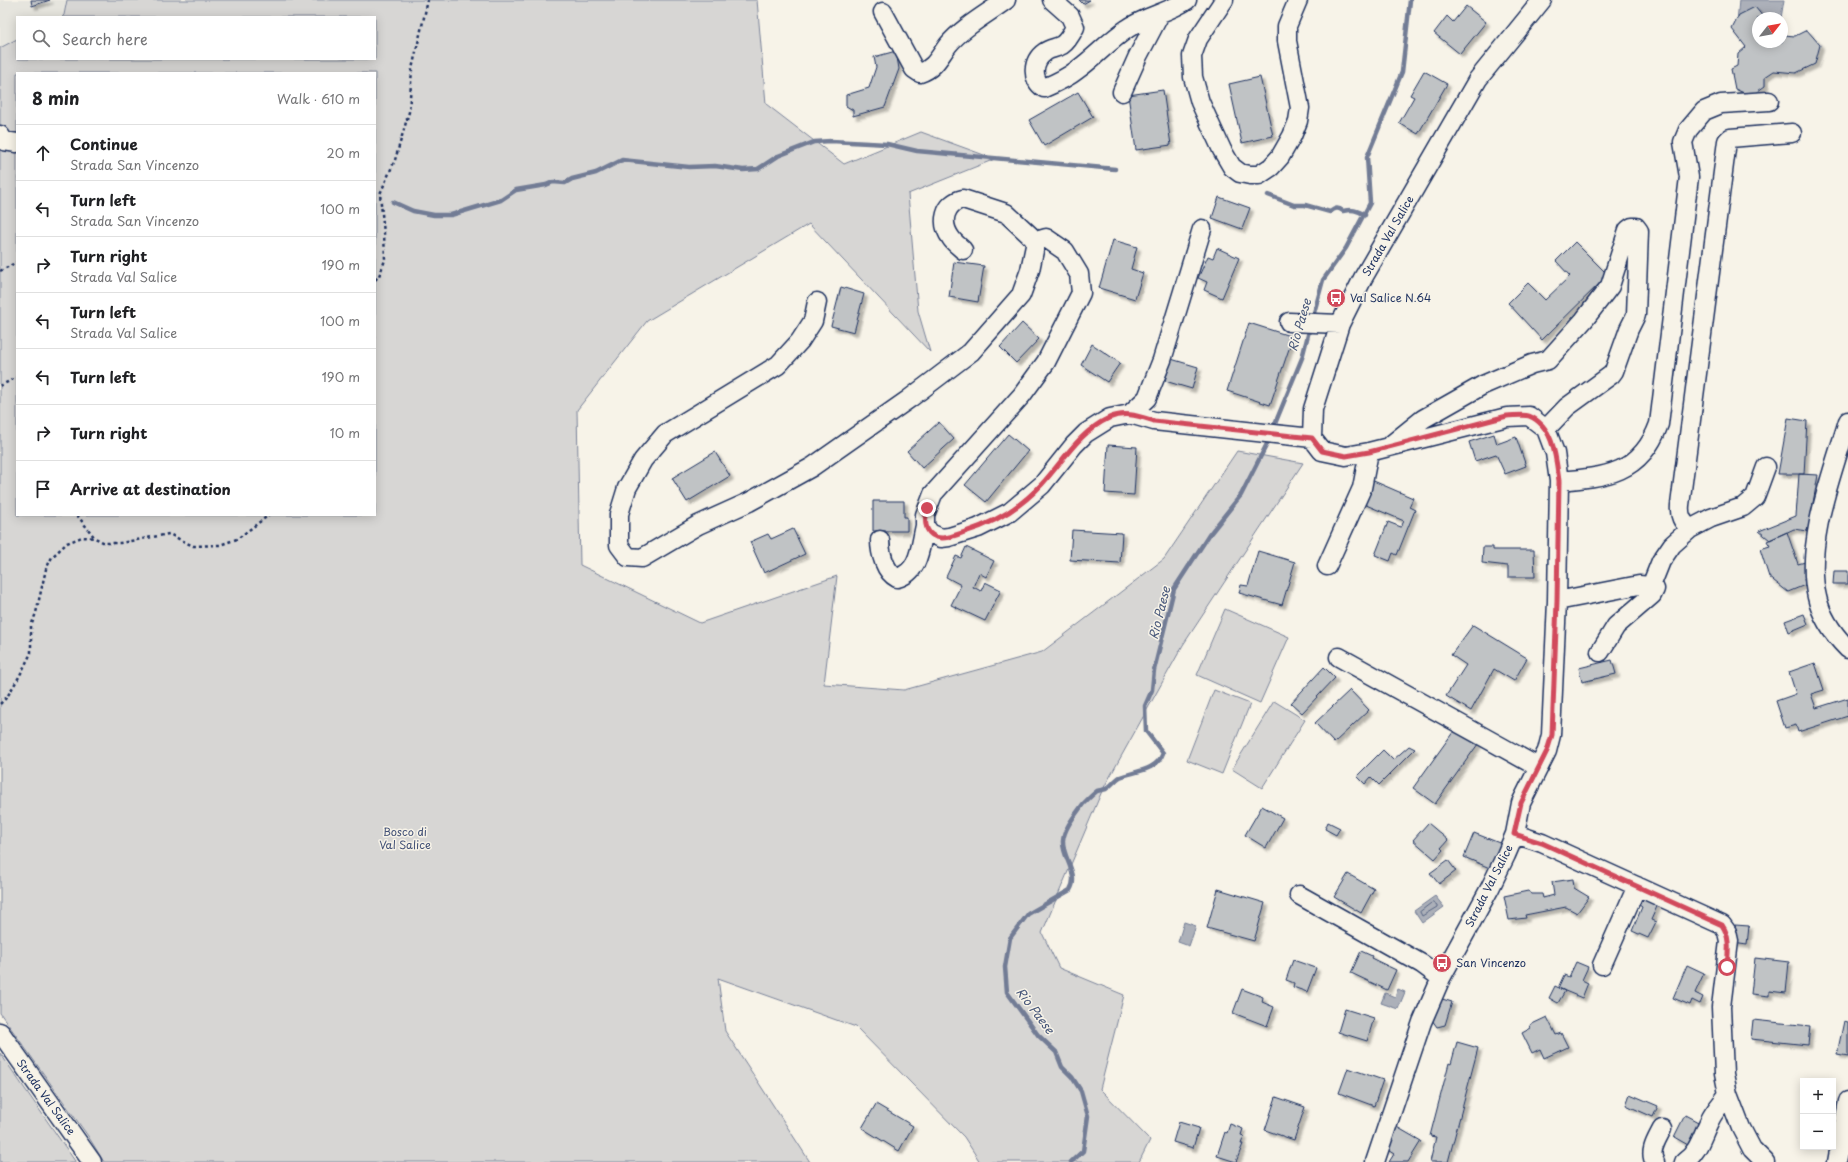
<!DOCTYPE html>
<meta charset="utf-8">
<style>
:root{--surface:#fff;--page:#f2f2f2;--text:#202124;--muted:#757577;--line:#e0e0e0}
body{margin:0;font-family:"Playpen Sans",sans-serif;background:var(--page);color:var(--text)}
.controls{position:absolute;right:12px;bottom:12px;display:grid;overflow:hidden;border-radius:0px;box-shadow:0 2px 10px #0003}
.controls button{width:36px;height:36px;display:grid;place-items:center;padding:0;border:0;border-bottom:1px solid var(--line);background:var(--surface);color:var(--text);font:20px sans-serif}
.compass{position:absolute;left:1752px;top:12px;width:36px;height:36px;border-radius:50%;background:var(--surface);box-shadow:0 2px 10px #0003;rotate:59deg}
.stop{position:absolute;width:12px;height:12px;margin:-9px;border:3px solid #d1495b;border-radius:50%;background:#fff}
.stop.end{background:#d1495b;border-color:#fff;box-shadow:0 1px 4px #0008}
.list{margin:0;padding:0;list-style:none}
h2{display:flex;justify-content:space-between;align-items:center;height:52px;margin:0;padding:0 16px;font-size:17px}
h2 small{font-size:13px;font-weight:400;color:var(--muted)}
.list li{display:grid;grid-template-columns:26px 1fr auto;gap:12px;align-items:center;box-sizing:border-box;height:56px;padding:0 16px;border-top:1px solid var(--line)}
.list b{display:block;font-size:15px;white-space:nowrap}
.list p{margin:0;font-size:13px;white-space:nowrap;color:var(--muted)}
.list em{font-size:13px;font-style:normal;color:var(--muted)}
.icon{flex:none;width:22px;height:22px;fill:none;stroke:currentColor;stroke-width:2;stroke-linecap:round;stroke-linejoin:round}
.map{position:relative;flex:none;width:1848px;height:1162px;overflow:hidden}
.search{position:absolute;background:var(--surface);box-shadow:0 2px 10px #0003;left:16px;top:16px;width:360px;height:44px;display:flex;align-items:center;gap:10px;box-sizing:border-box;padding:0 14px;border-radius:0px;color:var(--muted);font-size:15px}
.panel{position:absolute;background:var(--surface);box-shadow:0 2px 10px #0003;left:16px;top:72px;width:360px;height:444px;border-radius:0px}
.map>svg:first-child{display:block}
.built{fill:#e6e5de}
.green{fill:#d7d6d4;stroke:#798299;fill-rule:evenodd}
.water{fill:#acb0b9;stroke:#727c95}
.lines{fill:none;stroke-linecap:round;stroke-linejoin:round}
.shore{stroke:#556382;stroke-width:1}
.stream{stroke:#727c95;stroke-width:4.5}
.building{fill:#c0c3c5;stroke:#1b2f5e;filter:url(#shadow)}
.minor-casing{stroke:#1b2f5e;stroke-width:21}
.path{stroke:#1b2f5e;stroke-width:2.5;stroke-dasharray:3 3;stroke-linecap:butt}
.minor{stroke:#f7f3e8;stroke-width:18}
.route{stroke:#d1495b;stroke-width:5}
.labels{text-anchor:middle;stroke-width:3;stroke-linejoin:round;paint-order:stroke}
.street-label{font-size:11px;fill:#1b2f5e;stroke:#f7f3e8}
.poi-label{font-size:11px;fill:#1b2f5e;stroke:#f7f3e8;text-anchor:start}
.park-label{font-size:11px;fill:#415076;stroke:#f7f3e8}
.water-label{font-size:12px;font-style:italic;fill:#465679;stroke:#f7f3e8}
</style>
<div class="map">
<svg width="1848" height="1162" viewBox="0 0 1848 1162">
<defs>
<filter id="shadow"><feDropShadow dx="3.5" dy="3.5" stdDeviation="1" flood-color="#0004"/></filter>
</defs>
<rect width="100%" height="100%" fill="#f7f3e8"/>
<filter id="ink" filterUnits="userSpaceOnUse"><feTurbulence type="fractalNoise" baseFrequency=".025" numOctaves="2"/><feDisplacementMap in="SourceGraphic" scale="8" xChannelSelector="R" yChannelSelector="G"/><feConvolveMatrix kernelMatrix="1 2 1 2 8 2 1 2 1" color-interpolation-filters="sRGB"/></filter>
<g filter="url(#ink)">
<path class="built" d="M0,0H67L64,15L62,17H17V73L0,171Z"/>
<path class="green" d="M67,0H757L766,104L844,164L921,132L995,159L908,194L918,311L930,352L809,224L647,321L577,410L580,565L700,623L837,576L824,684L904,690L1042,652L1164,559L1237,451L1303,463L1183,645L1102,791L1042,933L1059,968L1124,995L1100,1089L1150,1140L1139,1162H980L964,1137L856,1027L718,978L725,1031L810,1162H104L88,1136L0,1013V48L17,39V59H375V17H62L64,15ZM17,73H375V515H17Z
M1225,609L1289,637L1260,703L1197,675Z
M1214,690L1250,704L1222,774L1187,760Z
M1274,701L1305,720L1262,788L1232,769Z
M0,1053L75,1161V1162H0Z"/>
<path class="water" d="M1739,0H1784L1781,18H1758L1737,22Z
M1435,896L1444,907L1422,923L1414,911Z
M1184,922L1196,926L1189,946L1178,942Z
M1398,989L1405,992L1398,1009L1381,1003L1385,993L1395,997Z"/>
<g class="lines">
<path class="shore" d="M1433,902L1437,905V907L1422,916L1420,912Z"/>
<path class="stream" d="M1268,195L1294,205H1305L1330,212C1335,208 1338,207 1343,211C1352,209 1357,210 1365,215
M393,202L413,211L434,215H451L501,200L516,190L546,185L553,182L565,183L572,179L596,173L622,160L689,167L715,166L743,170L758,169L778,156L814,142L831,141L887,144L917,151L1115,169
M1312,320L1323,280L1346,248L1370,203L1367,157L1402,72L1410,0
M1272,431L1302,358L1310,327
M1071,1162L1083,1151L1088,1116L1081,1091L1072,1077L1062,1067L1056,1052L1038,1035L1007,992L1005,967L1010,938L1028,914L1070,890C1080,874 1062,858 1063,841C1064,828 1076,814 1083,804C1087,800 1093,794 1097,791C1100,790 1103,790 1106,789C1111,786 1115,780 1120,777C1135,771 1157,771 1163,753L1146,731L1145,706L1152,690L1154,670L1174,589L1209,535L1241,495L1270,438"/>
</g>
<path class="building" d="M31,0H50L32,6Z
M1079,0H1090L1083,4Z
M1466,6L1486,22L1460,54L1434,33L1447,16L1453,22Z
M1755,7L1764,18H1758V42H1782V33L1784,35L1795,36L1807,30L1820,45L1815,64L1796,73L1774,71L1765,77V86L1751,96L1735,89L1731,69L1737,66L1738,54L1746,47L1732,29L1739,15Z
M896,51L899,69L885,107L853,116V110L846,106V95L869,88L876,67L874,57Z
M1424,71L1447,84L1418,134L1399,123L1414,97L1410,95Z
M1260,77L1273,136L1242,143L1229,84Z
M1163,90L1171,145L1136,150L1128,95Z
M1078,92L1093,117L1044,146L1029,120Z
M1219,197L1250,208L1242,229L1212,218Z
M1113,240L1137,247L1131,269L1143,273L1135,299L1099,288Z
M1575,242L1608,275L1542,340L1508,303L1528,283L1545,300L1570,276L1556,261Z
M1217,248L1239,258L1222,298L1204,290L1207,282L1198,278L1208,256L1213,258Z
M954,262L984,266L978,302L949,297Z
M841,287L864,294L854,332L831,326Z
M1022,323L1039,339L1016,363L1000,347Z
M1249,323L1293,337L1270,405L1227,391Z
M1092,344L1120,363L1107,382L1081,365Z
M1171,359L1198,367L1192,389L1165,381Z
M1788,418L1807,421L1804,474H1778Z
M939,422L954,439L922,468L907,451Z
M1008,434L1028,451L986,502L965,485Z
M1494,434L1497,444L1516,437L1526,466L1505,474L1496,454L1475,461L1469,442Z
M1108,445L1137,447L1134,495L1105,493Z
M715,452L730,476L687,502L672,478Z
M1799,474L1818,475L1808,531L1794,529L1770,540L1759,531L1796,516Z
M1369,479L1413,498L1409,507L1415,510L1397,555L1393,553L1390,561L1375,555L1388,522L1401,527L1404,521L1359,502Z
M873,501H904V517H907V531H873Z
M793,529L805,554L764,573L750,542L768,534L771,539Z
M1072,530L1122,533L1120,563L1070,560Z
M1787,532L1798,564L1805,562L1809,577L1804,579L1805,585L1788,592L1769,577L1760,549L1770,546L1767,541Z
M966,547L994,561L986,577L979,573L973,587L981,591L985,582L1001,590L985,621L951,605L961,585L946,577L956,556L961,558Z
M1483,547H1493V550H1534L1535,577H1508V566L1482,563Z
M1258,551L1295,562L1282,605L1239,593L1241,585L1248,586Z
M1834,571H1848V584H1833Z
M1804,614L1808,624L1789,632L1785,621Z
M1473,625L1527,658L1514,681L1494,669L1471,711L1446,696L1466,665L1451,655Z
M1612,660L1616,674L1582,682L1579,668Z
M1815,663L1824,690L1811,694L1816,708L1848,698V716L1798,732L1796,725L1785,728L1776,701L1796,694L1789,672Z
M1324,667L1335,678L1302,713L1291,703Z
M1350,690L1369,710L1334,743L1315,723Z
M1456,728L1478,744L1435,804L1413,788Z
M1409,746L1415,749L1379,785L1371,777L1365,784L1357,776L1383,750L1393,760Z
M1262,806L1283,818L1266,848L1245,835Z
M1328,822L1340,828L1336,835L1325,829Z
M1428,823L1448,840L1441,848L1443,850L1435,859L1413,840Z
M1474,833L1502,844L1492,869L1464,857Z
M1448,860L1456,871L1439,884L1430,873Z
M1348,874L1374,889L1361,913L1334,897Z
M1573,879L1574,888L1589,897L1577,913L1566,907L1525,915L1526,918L1509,920L1504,896L1528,891L1532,894H1542L1543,898L1554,895L1552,882Z
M1218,889L1265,903L1254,941L1207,928Z
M1644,895L1659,902L1651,920L1656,922L1648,938L1632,931L1642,907L1639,905Z
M1735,925L1749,926L1747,945L1733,943Z
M1361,951L1372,956L1371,958L1396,970L1387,990L1351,973Z
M1755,958L1789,962L1786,993L1769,991V996L1751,994Z
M1293,960L1316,968L1307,992L1293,987L1294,983L1286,980Z
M1576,962L1588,967L1582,980L1588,983L1582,998L1558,988L1564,975L1569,977Z
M1687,965L1704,973L1695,993L1703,997L1700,1004L1692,1000L1690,1005L1673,998Z
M1555,986L1565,991L1558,1003L1549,998Z
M1242,989L1263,997L1262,1002L1274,1007L1267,1026L1233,1013Z
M1439,998L1452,1002L1445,1025L1437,1027L1432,1020Z
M1345,1009L1374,1018L1367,1041L1338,1032Z
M1547,1017L1556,1035L1561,1033L1568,1047L1544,1058L1540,1049L1532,1053L1522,1033L1531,1028L1530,1025Z
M1753,1020L1810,1026L1808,1045L1751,1039Z
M1844,1021L1848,1022V1056L1837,1054Z
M1457,1042L1478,1048L1448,1162H1430L1436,1137L1430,1136L1449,1063L1451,1064Z
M1348,1068L1383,1080L1374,1106L1339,1093Z
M1630,1094L1658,1106L1653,1117L1626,1105Z
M1276,1097L1305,1107L1294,1140L1265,1130Z
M876,1104L913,1126L899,1151L862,1128Z
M1685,1115L1700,1123L1688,1145L1674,1137Z
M1179,1122L1199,1128L1193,1148L1173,1142Z
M1230,1124L1243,1129L1241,1135L1244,1136L1241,1144H1243L1236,1162L1217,1156L1225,1132L1227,1133Z
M1395,1126L1421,1141L1408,1162H1389L1394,1154L1386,1149Z"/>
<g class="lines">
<g class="minor-casing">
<path id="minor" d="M1052,0L1070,16L1075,27C1072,33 1068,41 1062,45C1057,48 1050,48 1045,52C1032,61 1031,80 1044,88C1056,83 1067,78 1077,70C1094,58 1109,41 1127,29C1145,16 1168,13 1187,0
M1224,0L1198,39L1192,56L1193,77L1200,102L1222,150L1232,167L1240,173L1250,175H1259L1271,167L1280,157L1292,136L1298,121L1300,108L1287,41V26L1298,0
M883,12L914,69L920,73C935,68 939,57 948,45C963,27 987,14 1006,0
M1122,92L1138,56L1160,14
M0,135L4,141L17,143
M963,250C959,246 954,243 951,238C940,223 944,203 963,199L1006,213L1036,241
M817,302L813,321L800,341L778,365L665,434L643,460L627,488L619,514V545L628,557L642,558L698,525L749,502L812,467L909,399L971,352L1021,295L1030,270L1036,241L1046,238L1065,251L1079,274L1081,293L1046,362L1022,395L933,494L925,515V526L930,533L941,538L949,537L978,528L1010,512L1042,485L1074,445L1086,433L1110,418L1130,414L1154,421L1312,438
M1289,322L1340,324
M1130,414L1147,398L1162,360L1202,229
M1848,421C1833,472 1804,544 1817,597C1821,616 1834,635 1848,649
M1392,444L1423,419L1483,385L1532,364L1548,360L1584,320L1610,286L1628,230L1632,227H1636L1639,231L1636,315L1629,329L1614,371L1611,375L1567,407L1546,429
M1559,481C1606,477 1641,474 1659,424L1689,177L1683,142L1688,130L1704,111L1721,104L1769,101
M1690,529C1682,521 1679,516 1680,505L1727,141L1730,138L1792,133
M880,540C880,553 885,572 897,578C920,572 920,546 925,526
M1327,566L1362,488L1369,452
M1557,601L1639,585L1651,586L1661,561L1672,545L1690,529L1711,518L1743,507L1755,497L1766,467
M1600,652L1616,626L1652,595L1655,589L1651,586
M1339,657L1538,767
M1515,834L1542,843L1722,925L1727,932L1729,941L1721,1007L1724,1074L1728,1094L1741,1128L1752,1149L1765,1162
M1299,895L1422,964L1441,978
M1602,965L1637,886
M0,1032L92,1162
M1375,1162L1422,1022L1441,978L1490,888L1506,855L1515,834L1521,803L1547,751L1551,735L1557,601L1559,481L1555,453L1546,429L1529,416L1507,417L1369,452L1346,456L1322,451L1312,438L1313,409L1340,324L1363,278L1478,79L1542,0
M1655,1162C1648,1152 1657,1139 1662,1129
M1684,1162C1699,1152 1702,1135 1710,1120C1714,1111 1722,1103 1728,1094
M1837,1162L1848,1101"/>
</g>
<path class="path" d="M0,271L17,262
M375,280L379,276L385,260L384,233L380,194L395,160L409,112L412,69L428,0
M0,386L17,377
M77,515L95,538
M0,704L7,697L19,677L31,653V626L36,613L46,569L52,557L67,543L82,537L95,538L105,543H120L169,534L193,546L220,545L237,539L269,515"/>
<use href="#minor" class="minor"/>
</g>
</g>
<g class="lines" filter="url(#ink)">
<path class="route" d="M927,508C925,518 923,532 936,537C945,540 956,535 965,532C994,523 1021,507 1042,484C1063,461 1079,432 1109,418C1125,411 1138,416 1154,421L1312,438L1322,451L1346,456L1369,452L1507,416C1513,416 1524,414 1529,416C1554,426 1556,459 1559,481L1557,601L1552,735L1547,751L1521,803L1514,834L1542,843L1722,925C1731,938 1728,952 1727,967"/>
</g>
<defs>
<g id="bus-disc" transform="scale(1)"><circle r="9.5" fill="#d1495b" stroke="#f7f3e8"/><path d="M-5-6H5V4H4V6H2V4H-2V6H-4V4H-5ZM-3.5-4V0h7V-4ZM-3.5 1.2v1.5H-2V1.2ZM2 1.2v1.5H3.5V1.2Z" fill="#fff"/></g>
</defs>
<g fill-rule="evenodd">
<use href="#bus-disc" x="1336" y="298"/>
<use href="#bus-disc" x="1442" y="963"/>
</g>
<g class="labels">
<g class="street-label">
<text transform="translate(1388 236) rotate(-60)" y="4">Strada Val Salice</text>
<text transform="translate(1489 886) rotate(-63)" y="4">Strada Val Salice</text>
<text transform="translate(46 1097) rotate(54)" y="4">Strada Val Salice</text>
</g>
<g class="poi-label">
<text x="1350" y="302">Val Salice N.64</text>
<text x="1456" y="967">San Vincenzo</text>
</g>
<g class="park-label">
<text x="405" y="836">Bosco di<tspan x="405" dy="13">Val Salice</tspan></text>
</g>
<g class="water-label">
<text transform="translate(1300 325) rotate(-74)" y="4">Rio Paese</text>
<text transform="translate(1160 613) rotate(-76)" y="4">Rio Paese</text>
<text transform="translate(1035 1011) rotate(53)" y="4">Rio Paese</text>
</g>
</g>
</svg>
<div class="controls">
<button>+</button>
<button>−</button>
</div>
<svg class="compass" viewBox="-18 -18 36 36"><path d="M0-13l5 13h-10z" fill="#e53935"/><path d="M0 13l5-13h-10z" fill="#757577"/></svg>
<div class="stop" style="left:1727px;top:967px"></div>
<div class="stop end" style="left:927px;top:508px"></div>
<div class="search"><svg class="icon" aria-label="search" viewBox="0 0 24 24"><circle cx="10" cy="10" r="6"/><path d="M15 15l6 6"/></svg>Search here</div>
<section class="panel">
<h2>8 min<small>Walk · 610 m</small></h2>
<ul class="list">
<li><svg class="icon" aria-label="ahead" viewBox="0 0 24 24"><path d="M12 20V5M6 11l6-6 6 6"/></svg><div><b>Continue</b><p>Strada San Vincenzo</p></div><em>20 m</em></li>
<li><svg class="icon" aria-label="left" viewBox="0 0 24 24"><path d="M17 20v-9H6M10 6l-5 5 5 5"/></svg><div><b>Turn left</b><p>Strada San Vincenzo</p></div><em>100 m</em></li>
<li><svg class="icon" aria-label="right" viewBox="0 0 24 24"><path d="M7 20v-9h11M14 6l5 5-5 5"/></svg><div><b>Turn right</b><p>Strada Val Salice</p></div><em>190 m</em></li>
<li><svg class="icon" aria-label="left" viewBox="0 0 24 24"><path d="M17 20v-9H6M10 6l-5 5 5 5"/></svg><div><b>Turn left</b><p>Strada Val Salice</p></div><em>100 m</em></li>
<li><svg class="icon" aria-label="left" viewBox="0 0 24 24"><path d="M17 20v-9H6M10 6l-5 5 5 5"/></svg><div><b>Turn left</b></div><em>190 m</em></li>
<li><svg class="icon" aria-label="right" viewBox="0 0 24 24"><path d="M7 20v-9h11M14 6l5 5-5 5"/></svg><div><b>Turn right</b></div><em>10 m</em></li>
<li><svg class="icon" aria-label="arrive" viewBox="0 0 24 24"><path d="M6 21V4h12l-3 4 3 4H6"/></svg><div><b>Arrive at destination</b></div></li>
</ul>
</section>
</div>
